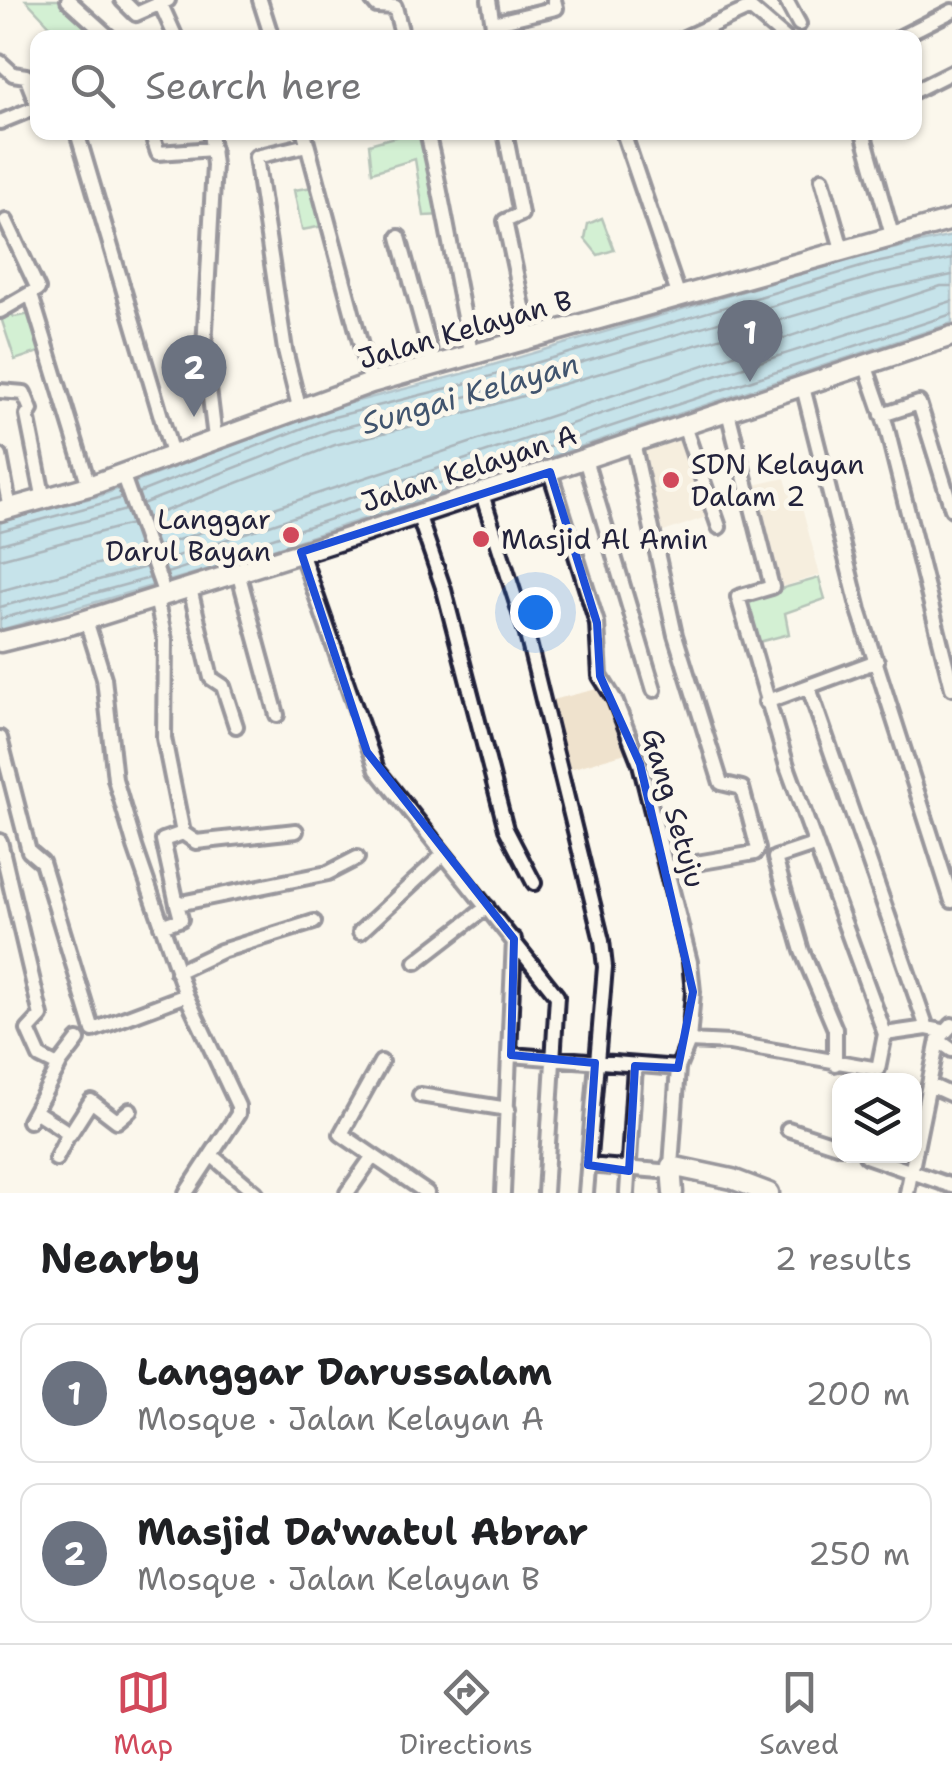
<!DOCTYPE html>
<meta charset="utf-8">
<style>
:root{--surface:#fff;--page:#f6f6f6;--text:#202124;--muted:#757577;--line:#e0e0e0;--accent:#d1495b}
body{margin:0;font-family:"Shantell Sans",sans-serif;background:var(--page);color:var(--text)}
.controls{position:absolute;right:30px;bottom:30px;display:grid;overflow:hidden;border-radius:20px;box-shadow:0 2px 8px #0004}
.controls button{width:90px;height:90px;display:grid;place-items:center;padding:0;border:0;border-bottom:2px solid var(--line);background:var(--surface);color:var(--text);font:50px sans-serif}
.you{position:absolute;left:535px;top:612px;width:35px;height:35px;margin:-25px;border:8px solid #fff;border-radius:50%;background:#1a73e8;box-shadow:0 0 0 15px #1a73e833}
.badge{display:grid;place-items:center;width:65px;height:65px;border-radius:50%;background:var(--accent);color:#fff;font-size:32px;font-weight:700}
.pin{position:absolute;translate:-50% -82px;filter:drop-shadow(0 2px 5px #0008)}
.pin::after{content:'';position:absolute;top:52px;width:35px;height:30px;background:inherit;clip-path:polygon(0 0,100% 0,50% 100%)}
.list{margin:0;padding:0;list-style:none}
h2{display:flex;justify-content:space-between;align-items:center;height:130px;margin:0;padding:0 40px;font-size:42px}
h2 small{font-size:32px;font-weight:400;color:var(--muted)}
.list li{display:grid;grid-template-columns:65px 1fr auto;gap:30px;align-items:center;box-sizing:border-box;height:140px;margin:0 20px 20px;padding:0 20px;border:2px solid var(--line);border-radius:20px}
.list b{display:block;font-size:38px;white-space:nowrap}
.list p{margin:0;font-size:32px;white-space:nowrap;color:var(--muted)}
.list em{font-size:32px;font-style:normal;color:var(--muted)}
.icon{flex:none;width:55px;height:55px;fill:none;stroke:currentColor;stroke-width:2;stroke-linecap:round;stroke-linejoin:round}
.map{position:relative;flex:none;width:952px;height:1193px;overflow:hidden}
.search{position:absolute;background:var(--surface);box-shadow:0 2px 8px #0004;left:30px;right:30px;top:30px;height:110px;display:flex;align-items:center;gap:25px;box-sizing:border-box;padding:0 35px;border-radius:20px;color:var(--muted);font-size:38px}
.sheet{height:450px;background:var(--surface)}
nav{display:flex;justify-content:space-around;align-items:center;box-sizing:border-box;height:140px;border-top:2px solid var(--line);background:var(--surface);font-size:28px;color:var(--muted)}
nav a{display:grid;justify-items:center;gap:5px}
nav .on{color:var(--accent)}
.map>svg:first-child{display:block}
.built{fill:#efe2cd}
.green{fill:#a2e7b4;stroke:#628478;stroke-width:2.5}
.water{fill:#85cae6;stroke:#5d87a2;stroke-width:2.5}
.lines{fill:none;stroke-linecap:round;stroke-linejoin:round}
.shore{stroke:#4a657f;stroke-width:2.5}
.street-casing{stroke:#22223b;stroke-width:20}
.secondary-casing{stroke:#22223b;stroke-width:25}
.street{stroke:#fbf7ec;stroke-width:12}
.secondary{stroke:#fbf7ec;stroke-width:18}
.marked{fill:none;stroke:#1d4ed8;stroke-width:8;stroke-linejoin:round}
.poi-dot{fill:#d1495b;stroke:#fbf7ec;stroke-width:4}
.labels{text-anchor:middle;stroke-width:10;stroke-linejoin:round;paint-order:stroke}
.street-label{font-size:28px;fill:#22223b;stroke:#fbf7ec}
.poi-label{font-size:28px;fill:#22223b;stroke:#fbf7ec;text-anchor:start}
.water-label{font-size:30px;font-style:italic;fill:#40546e;stroke:#fbf7ec}
</style>
<div class="map">
<svg width="952" height="1193" viewBox="0 0 952 1193">
<rect width="100%" height="100%" fill="#fbf7ec"/>
<filter id="ink" filterUnits="userSpaceOnUse"><feTurbulence type="fractalNoise" baseFrequency=".01" numOctaves="2"/><feDisplacementMap in="SourceGraphic" scale="20" xChannelSelector="R" yChannelSelector="G"/><feConvolveMatrix kernelMatrix="1 2 1 2 8 2 1 2 1" color-interpolation-filters="sRGB"/></filter>
<g filter="url(#ink)">
<path class="built" d="M683,432L712,515L655,535L635,444Z
M785,478L792,502L801,504L820,575L772,590L746,487Z
M605,687L633,751L563,771L544,702Z"/>
<path class="green" d="M26,0H65L91,24L73,37H61Z
M409,133H423L443,215L424,216L415,159L372,172L369,144Z
M313,187L323,226L302,230L294,190Z
M602,218L614,250L598,255L585,239L588,224Z
M9,311L14,317L32,314L45,350L15,360L0,315Z
M819,578L825,599L785,613L789,634L755,643L745,599Z"/>
<path class="water" d="M952,236V323L234,562L0,630V522L102,495L323,410L462,374L869,254Z"/>
<g class="lines">
<path class="shore" d="M138,493L326,419L464,384L871,264L952,247
M142,504L330,431L468,396L874,276L952,259
M147,518L335,445L472,411L878,291L952,275
M0,531L122,498
M0,544L126,510
M157,547L941,286H952
M0,559L131,524
M162,561L687,385L952,301
M167,573L952,314
M0,591L141,552
M0,607L146,567
M0,619L150,578"/>
<g class="street-casing">
<path id="street" d="M68,0L110,38
M122,0L136,14L168,0
M159,0L176,38
M260,0L272,38
M372,0L377,6L395,7L403,38
M489,0L495,38
M786,0L799,24
M493,23L556,8L554,0
M684,38L750,8L785,38
M899,38L952,11
M0,62L13,74L26,76L38,107
M914,91L952,72
M0,122L37,107
M77,132L172,454
M151,132L158,153L213,149
M210,132L214,165L204,348L215,438
M304,132L371,383
M427,132C445,207 456,281 472,357
M505,132L521,214L505,221L530,340
M623,132L679,297
M863,132L892,235
M822,179L842,249
M399,237L434,366
M31,295L89,486
M0,311L38,289L6,221
M866,367L886,425L952,688
M803,387L859,610L952,901
M0,391L24,393L31,410L27,415L44,500
M299,407L285,350L256,157L307,145
M882,415L919,403L952,509
M684,426L719,527
M633,442L675,635L721,783L742,788L758,849L755,853L667,868
M0,456L10,509
M585,459L654,690
M550,472L597,623L600,676L615,700L640,764L690,962L693,992L689,1041L678,1068L671,1166
M122,473L165,595
M482,494L527,635L602,941L605,967L586,1193
M418,514L444,590L506,829L534,883
M301,552L377,770L557,996L545,1193
M238,572L277,715
M190,588L211,678L223,686L236,726
M156,598L165,640L164,738L183,833L163,840L177,904
M86,620L104,678L115,779L135,847L186,995L238,1106V1114L186,1193
M809,688L927,1028L942,1031
M766,702L877,661
M0,738L29,851L42,862L93,1030L186,995
M183,833L196,842L296,831
M0,841L41,1016L28,1030L40,1057L58,1066L78,1040
M814,845L775,858L802,951L835,1029V1064
M161,926L181,919L177,904L328,873L357,858
M360,932L444,854
M416,962L487,907
M177,972L221,951L314,922
M885,1034L927,1028
M938,1040L952,1050
M689,1041L730,1043L878,1069L885,1034L787,766L738,597L772,587L728,412
M511,1055L678,1068
M381,1062L341,1134L427,1193
M930,1085L952,1095
M420,1095L508,1109
M35,1111L69,1133L56,1159
M29,1121L59,1066
M788,1129L840,1146
M70,1134L91,1101L117,1121L130,1110
M211,1155L256,1193
M866,1156L952,1186
M588,1165L672,1172
M347,1193L373,1156
M503,1193L514,939
M627,1193L635,1066
M907,1193L938,1040L952,1025"/>
</g>
<g class="secondary-casing">
<path id="secondary" d="M0,511L89,486L371,383L952,220
M0,642L73,624L341,540L952,336
M673,1193L671,1166L732,1179L769,1193"/>
</g>
<use href="#street" class="street"/>
<use href="#secondary" class="secondary"/>
</g>
</g>
<path d="M0 0H952V1193H0ZM550,472L597,623L600,676L640,764L693,992L678,1068L635,1066L629,1171L588,1165L595,1063L511,1055L514,939L367,752L301,552Z" fill="#fbf7ec" fill-opacity=".55" fill-rule="evenodd"/>
<path class="marked" d="M550,472L597,623L600,676L640,764L693,992L678,1068L635,1066L629,1171L588,1165L595,1063L511,1055L514,939L367,752L301,552Z"/>
<g class="poi-dot">
<circle cx="671" cy="480" r="10"/>
<circle cx="291" cy="535" r="10"/>
<circle cx="481" cy="539" r="10"/>
</g>
<g class="labels">
<g class="street-label">
<text transform="translate(465 329) rotate(-16)" y="10">Jalan Kelayan B</text>
<text transform="translate(469 468) rotate(-18)" y="10">Jalan Kelayan A</text>
<text transform="translate(674 808) rotate(74)" y="10">Gang Setuju</text>
</g>
<g class="poi-label">
<text x="691" y="474">SDN Kelayan<tspan x="691" dy="32">Dalam 2</tspan></text>
<text x="271" y="529" text-anchor="end">Langgar<tspan x="271" dy="32">Darul Bayan</tspan></text>
<text x="501" y="549">Masjid Al Amin</text>
</g>
<g class="water-label">
<text transform="translate(470 394) rotate(-16)" y="10">Sungai Kelayan</text>
</g>
</g>
</svg>
<div class="controls">
<button><svg class="icon" aria-label="layers" viewBox="0 0 24 24"><path d="M12 4l9 5-9 5-9-5zM3 14l9 5 9-5"/></svg></button>
</div>
<div class="you"></div>
<div class="pin badge" style="left:750px;top:382px;background:#6b7280">1</div>
<div class="pin badge" style="left:194px;top:417px;background:#6b7280">2</div>
<div class="search"><svg class="icon" aria-label="search" viewBox="0 0 24 24"><circle cx="10" cy="10" r="6"/><path d="M15 15l6 6"/></svg>Search here</div>
</div>
<section class="sheet">
<h2>Nearby<small>2 results</small></h2>
<ul class="list">
<li><span class="badge" style="background:#6b7280">1</span><div><b>Langgar Darussalam</b><p>Mosque · Jalan Kelayan A</p></div><em>200 m</em></li>
<li><span class="badge" style="background:#6b7280">2</span><div><b>Masjid Da'watul Abrar</b><p>Mosque · Jalan Kelayan B</p></div><em>250 m</em></li>
</ul>
</section>
<nav>
<a class="on"><svg class="icon" aria-label="map" viewBox="0 0 24 24"><path d="M3 6l6-2 6 2 6-2v14l-6 2-6-2-6 2zM9 4v14M15 6v14"/></svg>Map</a>
<a><svg class="icon" aria-label="directions" viewBox="0 0 24 24"><path d="M12 3l9 9-9 9-9-9zM9 14v-3h6M13 9l2 2-2 2"/></svg>Directions</a>
<a><svg class="icon" aria-label="saved" viewBox="0 0 24 24"><path d="M7 4h10v16l-5-4-5 4z"/></svg>Saved</a>
</nav>
